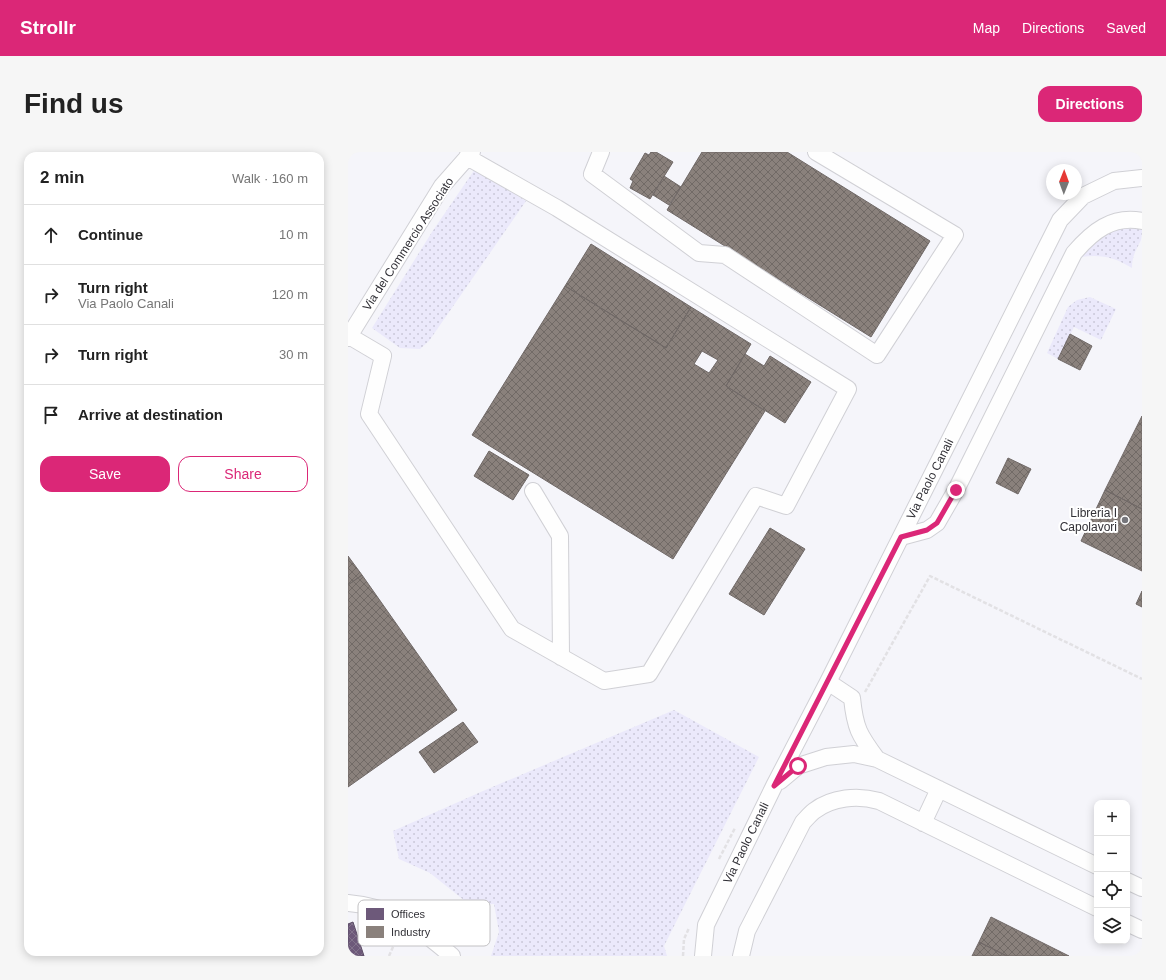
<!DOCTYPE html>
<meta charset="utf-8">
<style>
:root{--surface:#fff;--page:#f6f6f6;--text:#222;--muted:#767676;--line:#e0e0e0;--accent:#db2777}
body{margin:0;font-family:Arial,sans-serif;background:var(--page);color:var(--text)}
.controls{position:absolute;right:12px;bottom:12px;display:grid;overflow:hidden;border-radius:8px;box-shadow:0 2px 10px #0003}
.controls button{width:36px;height:36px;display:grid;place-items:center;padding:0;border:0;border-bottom:1px solid var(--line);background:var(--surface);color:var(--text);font:20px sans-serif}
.compass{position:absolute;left:698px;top:12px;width:36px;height:36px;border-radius:50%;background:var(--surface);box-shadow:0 2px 10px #0003;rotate:1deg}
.stop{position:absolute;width:12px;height:12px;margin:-9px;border:3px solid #db2777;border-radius:50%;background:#fff}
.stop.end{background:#db2777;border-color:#fff;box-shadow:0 1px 4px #0008}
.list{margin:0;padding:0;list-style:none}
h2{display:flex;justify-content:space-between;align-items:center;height:52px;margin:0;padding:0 16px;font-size:17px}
h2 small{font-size:13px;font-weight:400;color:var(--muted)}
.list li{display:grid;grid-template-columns:26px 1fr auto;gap:12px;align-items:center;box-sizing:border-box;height:60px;padding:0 16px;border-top:1px solid var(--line)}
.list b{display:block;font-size:15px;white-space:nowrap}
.list p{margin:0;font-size:13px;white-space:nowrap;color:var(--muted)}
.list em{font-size:13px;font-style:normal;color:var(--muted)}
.actions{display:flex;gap:8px;padding:12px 16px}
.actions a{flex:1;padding:9px 0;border:1px solid var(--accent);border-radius:12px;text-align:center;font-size:14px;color:var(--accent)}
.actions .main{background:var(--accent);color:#fff}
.icon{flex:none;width:22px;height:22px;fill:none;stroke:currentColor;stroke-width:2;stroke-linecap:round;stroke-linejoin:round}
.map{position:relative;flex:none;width:794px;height:804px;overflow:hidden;border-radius:12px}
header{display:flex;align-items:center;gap:24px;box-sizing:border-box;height:56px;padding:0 20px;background:var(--accent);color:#fff}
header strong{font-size:19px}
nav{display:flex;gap:22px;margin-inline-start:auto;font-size:14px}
.intro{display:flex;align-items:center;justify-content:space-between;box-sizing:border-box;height:96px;padding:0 24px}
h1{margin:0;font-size:28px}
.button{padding:10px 18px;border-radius:12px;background:var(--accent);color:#fff;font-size:14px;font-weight:700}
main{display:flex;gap:24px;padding:0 24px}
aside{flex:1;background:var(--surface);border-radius:12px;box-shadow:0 2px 10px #0003}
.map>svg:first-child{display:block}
.grass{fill:url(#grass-dots)}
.offices{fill:url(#offices-cross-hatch);stroke:#5b4d66}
.industry{fill:url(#industry-cross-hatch);stroke:#706967;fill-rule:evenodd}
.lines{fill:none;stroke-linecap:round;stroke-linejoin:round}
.minor-casing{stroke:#d0d0d5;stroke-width:18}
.path{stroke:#e2e1e4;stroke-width:2.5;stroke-dasharray:4 2;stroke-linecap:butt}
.minor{stroke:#fefefe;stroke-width:16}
.route{stroke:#db2777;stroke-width:5}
.poi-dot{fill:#76767b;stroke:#fff;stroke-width:1.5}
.labels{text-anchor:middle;stroke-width:4;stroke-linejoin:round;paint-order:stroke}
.street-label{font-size:12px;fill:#323137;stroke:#fff}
.poi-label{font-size:12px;fill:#323137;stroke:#fff;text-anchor:end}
.key{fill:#fff;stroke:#c2c1c3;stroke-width:1}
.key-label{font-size:11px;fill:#323137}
</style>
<header>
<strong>Strollr</strong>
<nav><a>Map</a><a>Directions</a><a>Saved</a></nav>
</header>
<div class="intro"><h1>Find us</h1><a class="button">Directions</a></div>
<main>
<aside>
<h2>2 min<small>Walk · 160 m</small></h2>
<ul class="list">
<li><svg class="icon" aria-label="ahead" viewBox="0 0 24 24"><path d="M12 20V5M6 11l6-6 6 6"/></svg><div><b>Continue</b></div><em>10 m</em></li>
<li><svg class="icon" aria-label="right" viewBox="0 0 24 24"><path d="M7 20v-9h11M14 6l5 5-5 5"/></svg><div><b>Turn right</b><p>Via Paolo Canali</p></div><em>120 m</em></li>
<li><svg class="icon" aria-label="right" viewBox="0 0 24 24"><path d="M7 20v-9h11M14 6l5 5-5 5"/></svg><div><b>Turn right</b></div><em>30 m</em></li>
<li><svg class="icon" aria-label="arrive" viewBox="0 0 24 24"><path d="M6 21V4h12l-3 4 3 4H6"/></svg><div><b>Arrive at destination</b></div></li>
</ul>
<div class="actions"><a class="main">Save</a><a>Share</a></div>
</aside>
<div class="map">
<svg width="794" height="804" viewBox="0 0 794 804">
<defs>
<pattern id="grass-dots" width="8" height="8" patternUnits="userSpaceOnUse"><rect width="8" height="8" fill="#ebe9fb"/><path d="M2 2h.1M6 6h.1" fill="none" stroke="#cac8d8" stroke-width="1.8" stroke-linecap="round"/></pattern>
<pattern id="offices-cross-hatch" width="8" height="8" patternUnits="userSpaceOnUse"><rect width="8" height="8" fill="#6d597a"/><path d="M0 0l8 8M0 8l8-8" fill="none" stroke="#82738c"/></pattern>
<pattern id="industry-cross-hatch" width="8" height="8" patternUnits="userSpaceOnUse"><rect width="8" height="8" fill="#8a817c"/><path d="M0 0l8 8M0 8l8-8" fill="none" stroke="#716a66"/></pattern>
</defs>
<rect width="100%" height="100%" fill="#f5f5fa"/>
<path class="grass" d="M127,17L178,49L81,189L72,197L52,196L24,176L84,80Z
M778,74L794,75C794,79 794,84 793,88C788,99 784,103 784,116C767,105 752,102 733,105L752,84Z
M742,145L768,157L753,188L726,175L710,207L699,201L720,155L729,148Z
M326,558L411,605L316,794L319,804H143L151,780L146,752L122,753L82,721L51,707L45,679L135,639Z"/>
<path class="offices" d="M5,770L16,804H0V772Z"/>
<path class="industry" d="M303,0H308L325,10L302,47L282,36L285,29L282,27L297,1L301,3Z
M354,0H439L582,89L523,185L319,58Z
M316,24L333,35L321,53L305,43Z
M243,92L343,155L318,196L217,134Z
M217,134L318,196L343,155L403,192L378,234L417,259L325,407L124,283ZM354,199L370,208L361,221L346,212Z
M722,182L744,194L732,218L710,207Z
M397,202L416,214L422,204L463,230L437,271L378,234Z
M794,264V357L757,338Z
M141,299L181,323L165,348L126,324Z
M660,306L683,317L670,342L648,331Z
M757,338L794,357V419L733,389Z
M422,376L457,397L416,463L381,442Z
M0,404L14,423L0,433Z
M14,423L109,558L0,635V433Z
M794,439V455L788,452Z
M115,570L130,590L86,621L71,600Z
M643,765L721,804H659L631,790Z
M631,790L659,804H624Z"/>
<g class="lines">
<g class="minor-casing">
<path id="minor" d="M253,0L244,22L351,101L377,103L529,203L607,83L468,0
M1,184L35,204L21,262L164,477L256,529L301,522L408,344L438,354L500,237L209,56L119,5
M0,186L94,34L124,0
M185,339L212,384L213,505
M553,385L579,378L589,371L608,338L726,101C744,80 764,63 794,69
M480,530L504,546C507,576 511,583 529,607
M432,629L450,614L478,605L506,602L529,607L749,714
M575,671L591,637
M779,729L794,736
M0,751C47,755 69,775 104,804
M779,771L794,778
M355,804L358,773L426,634L480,530L712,68L735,44L766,29L794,26
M393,804L399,779L455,670C458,667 462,662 466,659C484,645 510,643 531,649L749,756"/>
</g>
<path class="path" d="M517,540L582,424L794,527
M371,707L387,676
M41,804L49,786L52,782
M335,804L336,787L341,776"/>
<use href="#minor" class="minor"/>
</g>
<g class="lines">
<path class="route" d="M450,614L426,634L553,385L579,378L589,371L608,338"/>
</g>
<circle class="poi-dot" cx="777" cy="368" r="4"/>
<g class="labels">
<g class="street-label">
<text transform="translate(60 92) rotate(-57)" y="4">Via del Commercio Associato</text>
<text transform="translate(582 327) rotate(-63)" y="4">Via Paolo Canali</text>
<text transform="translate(398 691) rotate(-64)" y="4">Via Paolo Canali</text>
</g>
<g class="poi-label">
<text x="769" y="365">Libreria I<tspan x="769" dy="14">Capolavori</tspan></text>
</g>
</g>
<rect x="10" y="748" width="132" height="46" rx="6" class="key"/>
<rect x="18" y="756" width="18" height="12" fill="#6d597a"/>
<rect x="18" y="774" width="18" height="12" fill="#8a817c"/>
<g class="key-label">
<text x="43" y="766">Offices</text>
<text x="43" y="784">Industry</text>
</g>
</svg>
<div class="controls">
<button>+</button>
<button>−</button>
<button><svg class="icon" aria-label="locate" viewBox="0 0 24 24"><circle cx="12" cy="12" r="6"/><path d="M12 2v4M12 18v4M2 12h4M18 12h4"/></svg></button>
<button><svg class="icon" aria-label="layers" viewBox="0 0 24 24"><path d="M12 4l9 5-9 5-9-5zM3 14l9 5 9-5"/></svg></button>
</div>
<svg class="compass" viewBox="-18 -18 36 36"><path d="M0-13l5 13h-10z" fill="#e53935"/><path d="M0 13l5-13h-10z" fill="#767676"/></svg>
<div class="stop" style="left:450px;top:614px"></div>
<div class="stop end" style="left:608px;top:338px"></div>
</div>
</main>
